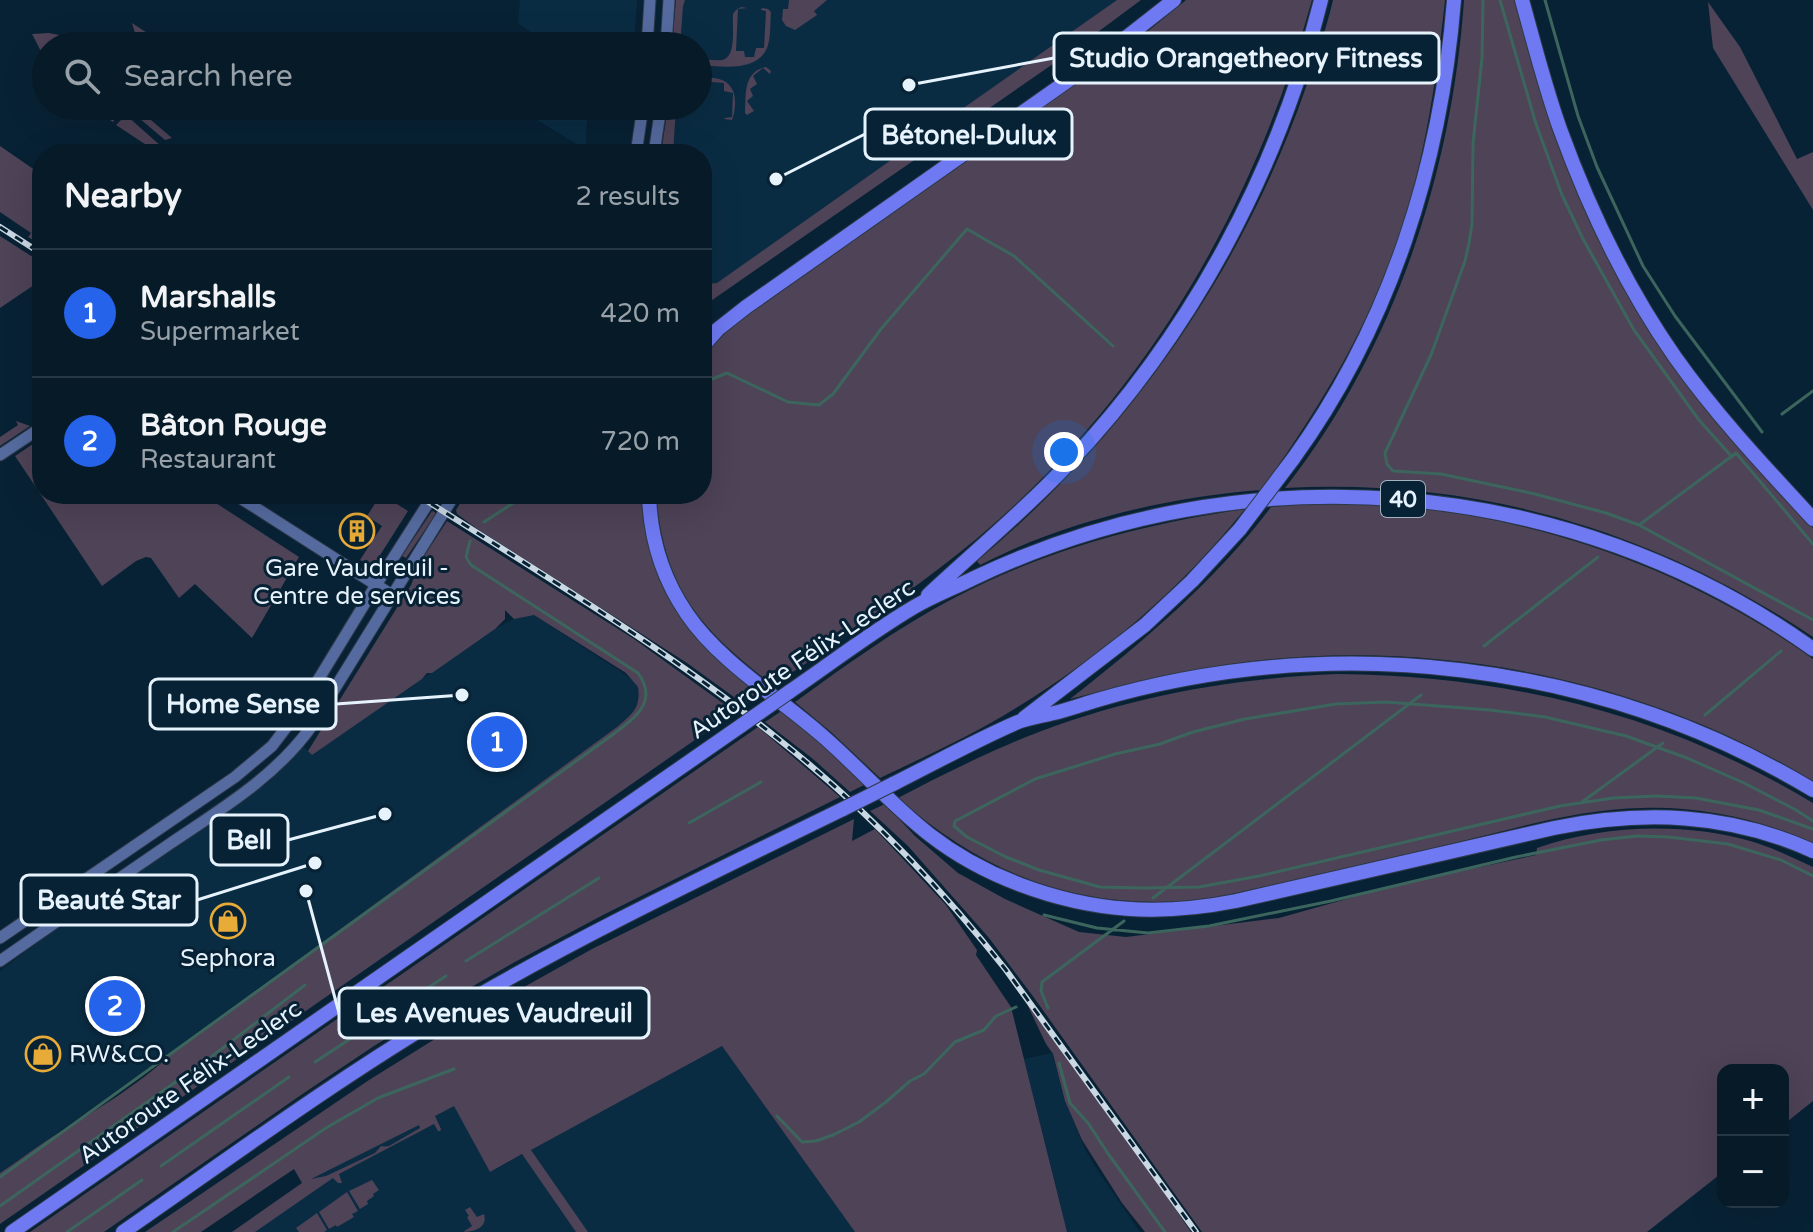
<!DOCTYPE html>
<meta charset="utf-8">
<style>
:root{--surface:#061a28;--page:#0f2330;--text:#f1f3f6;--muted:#98a1a8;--line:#273845;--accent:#2563eb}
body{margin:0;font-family:"Varela Round",sans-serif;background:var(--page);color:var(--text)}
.controls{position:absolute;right:24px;bottom:24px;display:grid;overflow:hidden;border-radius:16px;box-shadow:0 8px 32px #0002}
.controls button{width:72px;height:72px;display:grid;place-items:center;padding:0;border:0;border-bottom:2px solid var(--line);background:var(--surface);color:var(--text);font:40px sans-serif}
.you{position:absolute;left:1064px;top:452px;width:28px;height:28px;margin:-20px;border:6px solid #fff;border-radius:50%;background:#1a73e8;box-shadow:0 0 0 12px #1a73e833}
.badge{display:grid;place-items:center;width:52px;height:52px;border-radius:50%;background:var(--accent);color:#fff;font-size:26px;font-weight:700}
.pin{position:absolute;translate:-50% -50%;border:4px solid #fff;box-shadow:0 2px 8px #0006}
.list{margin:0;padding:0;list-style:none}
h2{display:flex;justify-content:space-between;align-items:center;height:104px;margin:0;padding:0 32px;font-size:34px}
h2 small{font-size:26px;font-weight:400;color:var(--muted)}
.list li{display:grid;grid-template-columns:52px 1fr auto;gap:24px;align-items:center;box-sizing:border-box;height:128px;padding:0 32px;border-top:2px solid var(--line)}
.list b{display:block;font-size:30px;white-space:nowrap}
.list p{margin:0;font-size:26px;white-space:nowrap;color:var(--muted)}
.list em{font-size:26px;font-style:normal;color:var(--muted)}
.icon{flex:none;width:44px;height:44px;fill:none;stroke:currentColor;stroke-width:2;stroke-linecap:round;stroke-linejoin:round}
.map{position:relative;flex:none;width:1813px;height:1232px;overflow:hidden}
.search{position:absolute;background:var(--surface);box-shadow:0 8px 32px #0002;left:32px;top:32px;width:680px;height:88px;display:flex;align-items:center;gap:20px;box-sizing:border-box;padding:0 28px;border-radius:44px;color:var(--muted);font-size:30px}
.panel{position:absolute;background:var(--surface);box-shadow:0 8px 32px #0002;left:32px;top:144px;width:680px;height:360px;border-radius:32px}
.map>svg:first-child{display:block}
.built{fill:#0a2c43}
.green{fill:#4e4357;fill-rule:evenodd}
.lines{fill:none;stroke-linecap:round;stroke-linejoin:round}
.stream{stroke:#3c665d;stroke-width:3}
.secondary-casing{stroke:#2e3949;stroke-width:13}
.highway-casing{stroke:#2e3949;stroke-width:16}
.secondary{stroke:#556b9f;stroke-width:11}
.highway{stroke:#6e79f2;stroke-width:14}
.rail-casing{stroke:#cad8e3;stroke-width:6}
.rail{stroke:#082235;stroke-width:3;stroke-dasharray:9;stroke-linecap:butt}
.highway-bridge-casing{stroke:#2e3949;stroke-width:16;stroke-linecap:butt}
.highway-bridge{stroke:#6e79f2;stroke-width:14}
.labels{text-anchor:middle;stroke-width:6;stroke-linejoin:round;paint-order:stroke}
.shield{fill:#082235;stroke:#a3b4c0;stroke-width:2}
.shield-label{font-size:22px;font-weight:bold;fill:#e6f2fc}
.poi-label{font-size:24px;fill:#e6f2fc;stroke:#082235}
.street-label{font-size:24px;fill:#e6f2fc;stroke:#082235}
.leader{fill:none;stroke:#e6f2fc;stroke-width:3}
.callout-dot{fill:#e6f2fc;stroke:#082235;stroke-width:3}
.callout{fill:#082235;stroke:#e6f2fc;stroke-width:3}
.callout-label{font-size:26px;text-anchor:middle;font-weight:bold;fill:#e6f2fc}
</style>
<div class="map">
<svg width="1813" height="1232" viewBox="0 0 1813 1232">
<rect width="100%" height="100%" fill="#082235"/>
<path class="built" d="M520,0H637L634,43L592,40L591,46H532L537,37L518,23Z
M676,0H1135L702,308V154H661L668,106H698V46H672Z
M514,106H588L586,138L588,151Z
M527,615H534L635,681L638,687L639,700L633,712L617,727L402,886L205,1029L0,1173V971L46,936L266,784L304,747L312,754L495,629L514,619Z
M722,1046L855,1232H232L303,1182L454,1105L490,1172Z
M1052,1053L1065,1101L1085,1149L1094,1165L1140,1232H1067L1024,1059Z"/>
<path class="green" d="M676,0H685L683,6L680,46H672Z
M789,0H827L814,11L817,15L795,30L786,26L782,20L783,9H788Z
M1117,0H1141L1079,46L702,307V294L706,293L708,284L717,283L901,153L921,143L935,128Z
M1186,0H1312C1259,190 1164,364 1020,500C973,545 921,583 868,620C837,642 806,664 773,685C700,629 664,589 656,494H702V358L727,331L751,313L1104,64L1142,36Z
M1333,0H1445C1435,95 1420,191 1383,279C1352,355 1309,423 1261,490C1167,497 1063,522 980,565L977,561C1127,436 1242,272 1306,87C1316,58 1326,30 1333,0Z
M1464,0H1515L1555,136L1587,216L1602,246L1782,495L1813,528V637C1653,530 1478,478 1285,488C1393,351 1452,174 1464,0Z
M1708,2L1740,47L1797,159L1813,152V210L1713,48Z
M741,7L747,8L738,9L736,51H744L745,57H754L756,48H764L766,11L761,10L762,8L768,9L771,12C770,23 771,35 768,45C759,74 720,66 698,65V61C707,58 714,61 722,60C737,57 732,28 733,14L736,10Z
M132,23L167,46H153L135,33Z
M49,33L59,35L54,43L58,46H46V61L32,34Z
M766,67L771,71L770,74L763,68L753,76L757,84L750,89L753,96L747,101L754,111L747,115L745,113C746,94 743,72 766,67Z
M698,77C705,78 713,77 719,79C738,84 737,106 732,120L724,119L725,118L732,117L733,93L724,91V83L698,81Z
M89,106H115L120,111L113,122Z
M668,106H676L673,154H661Z
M138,109L172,138L165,140L139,118Z
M126,115L162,147L154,150L116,125Z
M0,146L42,175V243H38L28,237L31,233L0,212Z
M0,236L42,263V276L36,286L34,285L0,308Z
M16,421L30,426L0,446V437L18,425Z
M42,438V494H202L299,557L252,638L195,584L179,598L151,558L146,557L136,561L102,586L15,456Z
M381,494L408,511L377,560L373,564L366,563L360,560L382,526L367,516Z
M466,494H642L646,537L665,589L761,693L745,705L687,663L476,528L457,514L456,510Z
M1307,504C1342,504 1377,504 1411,507C1556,523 1694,574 1813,659V781C1649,681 1444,639 1254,661C1191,668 1131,684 1070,699C1144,641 1215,581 1271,507Z
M1245,509C1181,589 1103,655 1016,708C973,735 926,756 880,778L831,732L795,702C846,665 897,628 954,598C1045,550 1143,524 1245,509Z
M432,511L435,512V515L406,558L402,556Z
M447,521L634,639L735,712L0,1224V1173C15,1163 31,1151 46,1141C91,1112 137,1088 175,1050L617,727C632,714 641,708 638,687L626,673L534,615L514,619L505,610V619L495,629L432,673H427L422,679L312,755L308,751L411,585L419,564Z
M1338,674C1510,676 1665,714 1813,803V843C1760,819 1700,806 1642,808C1576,809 1510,830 1446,845C1367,863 1288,882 1209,899C1087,913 990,879 898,798C940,776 982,755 1026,737C1126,697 1231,678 1338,674Z
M783,710L866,784L850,792L813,759L765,722Z
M758,727L840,797L603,915L513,963L435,1008L374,1046L301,1095L104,1232H30Z
M885,804L915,836L958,873L1005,899L1079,932L1126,937L1279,918L1400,884L1536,855L1537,848C1602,825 1683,822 1750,841C1772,847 1793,858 1813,867V1101L1783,1125V1070H1723V1172L1647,1232H1202L1032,995L989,938L908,846L870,811Z
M854,819L852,841L875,829L946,905L977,950L976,955L1011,1007L1067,1232H855L722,1046L531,1150L588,1232H576L522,1154L490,1172L454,1106L435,1116L441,1129L440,1131H438L434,1124L339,1174L342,1183H338L333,1178L255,1232H232L302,1183L294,1169L201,1232H145L369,1080L472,1016L592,949ZM419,1125L420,1128L389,1146C377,1148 385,1142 375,1153L326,1176L311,1179Z
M1026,1002L1157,1182L1191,1232H1145L1122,1203L1082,1140L1065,1101L1053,1054L1046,1044Z
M372,1180L379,1190L373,1194L374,1196L367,1201L368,1204L360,1209L349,1191Z
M347,1192L358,1211L352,1214L354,1217L337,1227L336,1225L329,1229L319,1212Z
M470,1207L477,1217L484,1214C488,1228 474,1232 463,1232L472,1226L467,1217L469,1216L465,1210Z
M317,1213L327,1230L324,1232H299L296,1228Z"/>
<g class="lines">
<path class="stream" d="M1483,0L1482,58L1473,143L1472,224L1469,243L1465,261L1431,355L1385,453L1387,464L1393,471L1441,474L1474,481L1535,494L1606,513L1639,525L1813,620
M1500,0L1536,124L1562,195L1583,239L1634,330L1699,420L1732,457
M1545,0L1578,116L1597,167L1643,266L1675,316L1762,432
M702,383L727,373L788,402L819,405L833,394L881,329L967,229L1014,256L1113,346
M1782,414L1813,391
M484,522L527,494
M1639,525L1736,453L1813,544
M1484,646L1598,557
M1705,715L1781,651
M1582,802L1663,743
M1813,821L1796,810L1744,783L1687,758L1626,736L1545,717L1490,710L1386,702L1336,704L1245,719L1193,732L1160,744L1115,754L1035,779L961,818L955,821L954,826L967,837L1006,857L1039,870L1100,887L1144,888L1199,887L1259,876L1560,806L1613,798L1657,796L1696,798L1759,810L1813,829
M689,823L761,782
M1153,898L1421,695
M1044,915L1097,928L1148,933L1209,926L1331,901L1516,857L1601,840L1637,836L1668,837L1728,844L1781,860L1813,876
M466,961L599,878
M1048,1008L1041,991L1042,982L1124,921
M315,1062L446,976
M1059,1063L1070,1103L1088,1123L1109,1155L1165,1232
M777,1116L802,1142L816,1141L833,1135L859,1122L886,1102L910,1081L924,1074L955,1042L984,1030L996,1016L1016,1007
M161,1166L289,1077
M0,1177L615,733C637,716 658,701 638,673L471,565L466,557L470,541
M0,1206L211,1057L305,985
M67,1232L142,1180
M173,1232L326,1128L378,1098L454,1069"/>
<g class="secondary-casing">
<path id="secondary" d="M647,46L650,0
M666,46L669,0
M636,154L643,106
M654,154L661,106
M0,455L42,427
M234,494L392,595
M0,938L235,777L272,746L301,708L376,585L434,494
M0,961C57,921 114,882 171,843C221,809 275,777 311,727L455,494"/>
</g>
<g class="highway-casing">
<path id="highway" d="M1522,0C1534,43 1545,87 1560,129C1589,209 1626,287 1675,357C1716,415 1765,467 1813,519
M702,347L718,329L746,307L1100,58L1174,0
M1293,459C1390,325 1441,164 1454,0
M649,494C650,537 663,579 687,614C718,660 776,696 818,732C857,765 890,804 930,835C957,856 989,873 1021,885C1093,912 1160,916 1236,901L1554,828C1643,810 1729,813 1813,851
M928,595C975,551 1025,510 1069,463C1191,334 1278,172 1321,0
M789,692C830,664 870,633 914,607C933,596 954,588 974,578C1244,449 1568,474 1813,649
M1024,718L1145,625L1192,581L1240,529
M893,784C935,763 976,740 1018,722C1029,718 1042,716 1054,713C1067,710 1081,705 1094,701C1335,630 1598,661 1813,790
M12,1232L742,725
M123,1232C231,1157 337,1079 450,1012C577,937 710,874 843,809"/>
</g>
<use href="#secondary" class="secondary"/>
<use href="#highway" class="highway"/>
<g class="rail-casing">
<path id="rail" d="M0,227L42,254
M416,494C538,572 664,647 777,738C862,805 939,885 1006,970L1196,1232"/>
</g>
<use href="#rail" class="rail"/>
<g class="highway-bridge-casing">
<path id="highway-bridge" d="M1240,529L1293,459
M742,725L789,692
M843,809L893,784"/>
</g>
<use href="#highway-bridge" class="highway-bridge"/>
</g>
<defs>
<g id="building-ring" transform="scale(1.8)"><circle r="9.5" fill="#082235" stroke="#e8ab37" stroke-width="1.5"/><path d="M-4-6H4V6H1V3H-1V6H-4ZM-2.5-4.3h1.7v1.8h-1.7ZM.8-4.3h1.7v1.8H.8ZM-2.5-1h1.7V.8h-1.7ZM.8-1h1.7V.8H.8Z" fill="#e8ab37"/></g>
<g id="shop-ring" transform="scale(1.8)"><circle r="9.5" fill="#082235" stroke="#e8ab37" stroke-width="1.5"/><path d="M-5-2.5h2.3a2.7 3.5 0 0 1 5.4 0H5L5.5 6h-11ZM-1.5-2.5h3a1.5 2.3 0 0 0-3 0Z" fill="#e8ab37"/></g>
</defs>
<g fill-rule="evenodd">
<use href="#building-ring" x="357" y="531"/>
<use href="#shop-ring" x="228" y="921"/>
<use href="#shop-ring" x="43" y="1054"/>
</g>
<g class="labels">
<rect class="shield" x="1381" y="481" width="44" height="36" rx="6"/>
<g class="shield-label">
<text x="1403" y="507">40</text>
</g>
<g class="poi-label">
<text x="357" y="576">Gare Vaudreuil -<tspan x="357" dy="28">Centre de services</tspan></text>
<text x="228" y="966">Sephora</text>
<text x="69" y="1062" text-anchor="start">RW&amp;CO.</text>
</g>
<g class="street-label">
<text transform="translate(802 659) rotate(-34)" y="8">Autoroute Félix-Leclerc</text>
<text transform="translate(190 1082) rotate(-35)" y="8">Autoroute Félix-Leclerc</text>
</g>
</g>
<path class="leader" d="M909 85L1054 58M776 179L865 134M462 695L336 704M385 814L288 840M315 863L197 900M306 891L339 1013"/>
<g class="callout-dot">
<circle cx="909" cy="85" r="8"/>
<circle cx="776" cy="179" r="8"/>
<circle cx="462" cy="695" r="8"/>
<circle cx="385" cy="814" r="8"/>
<circle cx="315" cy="863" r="8"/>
<circle cx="306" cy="891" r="8"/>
</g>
<g class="callout">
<rect x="1054" y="33" width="385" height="50" rx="8"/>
<rect x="865" y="109" width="207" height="50" rx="8"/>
<rect x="150" y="679" width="186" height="50" rx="8"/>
<rect x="211" y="815" width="77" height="50" rx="8"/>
<rect x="21" y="875" width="176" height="50" rx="8"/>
<rect x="339" y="988" width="310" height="50" rx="8"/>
</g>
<g class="callout-label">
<text x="1246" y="67">Studio Orangetheory Fitness</text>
<text x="969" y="144">Bétonel-Dulux</text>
<text x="243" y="713">Home Sense</text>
<text x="249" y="849">Bell</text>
<text x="109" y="909">Beauté Star</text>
<text x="494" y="1022">Les Avenues Vaudreuil</text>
</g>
</svg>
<div class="controls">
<button>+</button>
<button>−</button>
</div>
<div class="you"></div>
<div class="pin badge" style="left:497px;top:742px">1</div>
<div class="pin badge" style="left:115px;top:1006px">2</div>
<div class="search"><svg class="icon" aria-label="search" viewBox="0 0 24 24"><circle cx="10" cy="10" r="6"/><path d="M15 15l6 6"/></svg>Search here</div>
<section class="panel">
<h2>Nearby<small>2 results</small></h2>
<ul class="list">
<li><span class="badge">1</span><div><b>Marshalls</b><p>Supermarket</p></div><em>420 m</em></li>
<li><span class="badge">2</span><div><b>Bâton Rouge</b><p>Restaurant</p></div><em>720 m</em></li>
</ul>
</section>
</div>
